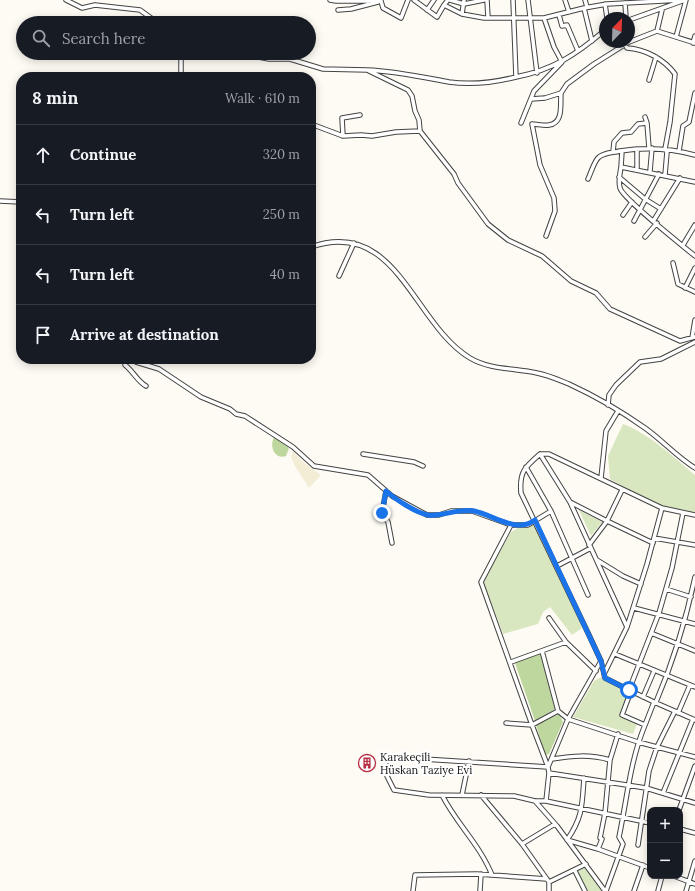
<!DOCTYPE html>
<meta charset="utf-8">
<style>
:root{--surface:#171b24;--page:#20242c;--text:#f1f3f6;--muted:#9ea1a6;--line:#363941}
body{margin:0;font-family:Lora,serif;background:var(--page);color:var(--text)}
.controls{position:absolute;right:12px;bottom:12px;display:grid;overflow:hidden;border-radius:8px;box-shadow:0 2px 10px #0003}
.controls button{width:36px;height:36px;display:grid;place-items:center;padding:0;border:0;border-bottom:1px solid var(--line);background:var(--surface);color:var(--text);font:20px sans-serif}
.compass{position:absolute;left:599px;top:12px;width:36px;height:36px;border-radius:50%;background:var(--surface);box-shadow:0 2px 10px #0003;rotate:23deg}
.stop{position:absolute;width:12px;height:12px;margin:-9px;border:3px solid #1a73e8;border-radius:50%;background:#fff}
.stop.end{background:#1a73e8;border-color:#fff;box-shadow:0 1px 4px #0008}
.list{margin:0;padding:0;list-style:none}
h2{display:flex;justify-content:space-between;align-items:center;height:52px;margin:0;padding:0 16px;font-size:17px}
h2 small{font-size:13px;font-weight:400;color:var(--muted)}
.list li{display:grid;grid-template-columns:26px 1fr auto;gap:12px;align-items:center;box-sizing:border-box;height:60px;padding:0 16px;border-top:1px solid var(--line)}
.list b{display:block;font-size:15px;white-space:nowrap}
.list em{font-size:13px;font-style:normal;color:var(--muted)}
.icon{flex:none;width:22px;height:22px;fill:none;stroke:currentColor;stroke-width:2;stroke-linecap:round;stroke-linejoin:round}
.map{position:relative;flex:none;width:695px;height:891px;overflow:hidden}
.search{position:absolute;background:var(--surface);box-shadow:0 2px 10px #0003;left:16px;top:16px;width:300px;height:44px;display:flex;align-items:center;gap:10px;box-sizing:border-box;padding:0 14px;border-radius:22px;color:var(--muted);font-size:15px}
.panel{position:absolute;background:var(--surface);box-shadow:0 2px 10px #0003;left:16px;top:72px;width:300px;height:292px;border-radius:16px}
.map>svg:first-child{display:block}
.farmland{fill:#f3edd5}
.green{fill:#d8e7bf}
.forest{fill:#bed79f}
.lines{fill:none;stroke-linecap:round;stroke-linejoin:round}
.minor-casing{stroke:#434343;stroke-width:5.5}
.minor{stroke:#fff;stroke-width:3.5}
.route{stroke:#1a73e8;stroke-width:5}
.labels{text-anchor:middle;stroke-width:4;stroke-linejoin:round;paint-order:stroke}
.poi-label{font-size:11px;fill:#101010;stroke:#fff;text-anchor:start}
</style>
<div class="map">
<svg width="695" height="891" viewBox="0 0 695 891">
<rect width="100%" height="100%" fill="#fefbf4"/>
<path class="farmland" d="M293,451L303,462L321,475L309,488L295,466L291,457Z"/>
<path class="green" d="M623,424C650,434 673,457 695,475V514L664,507L629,490L610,479L608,456Z
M579,510L602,522L591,536Z
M534,525L576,611L582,628L572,635L550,607L543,612L538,624L503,634L483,581L511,532L518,528Z
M601,677L629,692L620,716L637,724L633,734L573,717L594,681Z
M586,867L602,891H587L576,872Z"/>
<path class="forest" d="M274,437L289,448L286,456C275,460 269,447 274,437Z
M540,653L555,709L535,721L515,663Z
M559,714L563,722L549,754L545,755L536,725Z"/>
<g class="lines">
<g class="minor-casing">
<path id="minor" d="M66,0L82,8L95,5L140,10L158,23
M330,0L336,1H368
M368,0L381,1L383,8L401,18L408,0
M414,0L437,17L444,5
M448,0L444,5L462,14L484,18H544L584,8L607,4L681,0
M450,0L464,4L484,0
M487,0L488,18
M513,0L516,77C553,70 577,54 605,30
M528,0L537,73
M565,0L569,12
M585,0L587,7
M625,3L626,18
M605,4L607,18
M584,8L592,41
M338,10L351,9L378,2
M427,10L434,0
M462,14L464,0
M559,15L562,26L567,25L578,51
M629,20L685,0
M657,31L662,10
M676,37L686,0
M629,42L657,31L695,43
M693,43L695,36
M625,44L627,48C645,49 664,59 675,74L670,122L665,149L667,152L665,175
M181,53V73L185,77
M238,53L269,59H290L323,69L367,70
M649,80L656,57
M531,99L545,98L561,93L567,84L594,64L629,42
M645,117L647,123L649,148
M521,123L534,91L562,62L554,47L544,18
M311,124L343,136L361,135L372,136L396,132L420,131L454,174L458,183L488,224L508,240L542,256L571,281L596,293L610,309L680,341L695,337
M420,131L419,120L415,111L412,96L408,90L367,70C395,71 422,77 449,82C470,85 496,82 516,77
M343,136L342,118L360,115
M679,151L683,126L689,122L695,93
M613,152L614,142L622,133L631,132L638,124L647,123
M621,167L622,151
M637,170V149
M650,171L652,148
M619,177L645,199L661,209
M588,179C591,173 594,161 599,157C606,152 613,153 620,151C646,147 669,148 695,155
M695,182L621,167C620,173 618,181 620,188C623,199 682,245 695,256
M0,201L21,202
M623,215L632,202
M654,220L680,178
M634,221L659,174
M546,236L555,211L554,198L540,165L532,124C537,124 544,126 549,125C564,123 560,104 561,93
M645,237L657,223
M683,245L695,225
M311,247C397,217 413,324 470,358C490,370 515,368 537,373C548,375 559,380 569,384C595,396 621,411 645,428C662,440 677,457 695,468
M673,263L678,284L695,292
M339,276L354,243
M685,288L695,268
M692,338L695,320
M126,359L125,365C133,371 137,381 146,386
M132,359L136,362L159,369L201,397L230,409L236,414L245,416L293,447L314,466L368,475L392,496L427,515H439L451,511H472L511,525H528L551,511
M608,405L609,395L616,385L640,362L661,359L695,342
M363,454L414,462L423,466
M540,454H549L662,508L695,515
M526,467L551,511L588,595
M601,478L606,431L618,411
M386,491L382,513L388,522L392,543
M570,502L627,627L604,674L601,661L589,635L521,493C519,472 525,467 540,454L570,502L607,521L622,490
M683,513L672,568L659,613L629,690L631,691L622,715L645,725L654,702L695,720
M511,525L481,582L532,725L548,767L549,773L546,801
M654,538L695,545
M589,545L607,521L653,543
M597,560L623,576L641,584
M557,566L591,548
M666,589L691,597
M634,608L695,624
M549,618L566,642
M627,627L647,564L662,508
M651,633L695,651
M542,651L558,711L568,719L638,742L695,757
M615,654L695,687
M601,661L568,719L548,767L392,757L387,776L394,790L429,795L514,796L535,801H546L650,823
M511,662L566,642L596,671
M604,674L605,678L629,690
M631,691L654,702
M643,697L654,671
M656,702C673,662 686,620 695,577
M678,713L690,685
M506,723L532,725L558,711
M552,759C572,756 589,754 610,760
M549,773L646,788L695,803
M584,778C582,805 583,817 567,840L598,849L650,868
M663,793L693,719
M442,795C456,823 480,845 492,875
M462,795L469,761
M481,795L522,844L549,882V891
M535,801L557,826L605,891
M679,810L695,766
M680,829L695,833
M522,844L555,824
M638,845L649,771L657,747L675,711
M598,849L602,839L600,838L605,813L610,760L618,734
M575,871L585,891
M674,876L695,884
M549,882L586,864
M413,891L415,875L477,874L547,879
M480,891L481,874
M606,891L623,844L619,837C627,799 630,761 645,725
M634,891L643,865
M658,891L662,876
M686,891L695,861"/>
</g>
<use href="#minor" class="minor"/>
</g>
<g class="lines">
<path class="route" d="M382,513L386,491C395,499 416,513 428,515C443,517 457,508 474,511C494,515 516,534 535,520L601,661L605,678L629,690"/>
</g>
<defs>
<g id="building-ring" transform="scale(0.9)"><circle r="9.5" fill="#fff" stroke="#b73045" stroke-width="1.5"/><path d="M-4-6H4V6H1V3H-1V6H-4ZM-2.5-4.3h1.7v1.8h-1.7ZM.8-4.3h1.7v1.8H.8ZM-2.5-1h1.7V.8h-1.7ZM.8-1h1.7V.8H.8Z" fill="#b73045"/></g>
</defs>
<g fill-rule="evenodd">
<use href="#building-ring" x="367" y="763"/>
</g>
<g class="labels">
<g class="poi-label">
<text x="380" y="761">Karakeçili<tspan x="380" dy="13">Hüskan Taziye Evi</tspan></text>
</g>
</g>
</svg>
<div class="controls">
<button>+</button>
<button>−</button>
</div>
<svg class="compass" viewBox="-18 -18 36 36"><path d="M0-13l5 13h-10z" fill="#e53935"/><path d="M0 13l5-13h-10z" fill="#9ea1a6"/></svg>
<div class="stop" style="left:629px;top:690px"></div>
<div class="stop end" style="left:382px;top:513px"></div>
<div class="search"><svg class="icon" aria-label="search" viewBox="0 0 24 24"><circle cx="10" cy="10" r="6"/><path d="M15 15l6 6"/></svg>Search here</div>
<section class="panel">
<h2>8 min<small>Walk · 610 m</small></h2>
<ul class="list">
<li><svg class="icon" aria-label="ahead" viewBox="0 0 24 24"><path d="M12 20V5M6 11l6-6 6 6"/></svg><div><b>Continue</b></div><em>320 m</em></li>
<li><svg class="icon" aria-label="left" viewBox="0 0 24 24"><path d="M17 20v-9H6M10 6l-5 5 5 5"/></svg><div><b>Turn left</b></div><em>250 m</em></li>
<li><svg class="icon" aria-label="left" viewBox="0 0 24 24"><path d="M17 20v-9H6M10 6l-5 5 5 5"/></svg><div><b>Turn left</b></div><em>40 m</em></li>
<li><svg class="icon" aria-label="arrive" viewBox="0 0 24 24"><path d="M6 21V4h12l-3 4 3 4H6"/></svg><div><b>Arrive at destination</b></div></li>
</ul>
</section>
</div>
